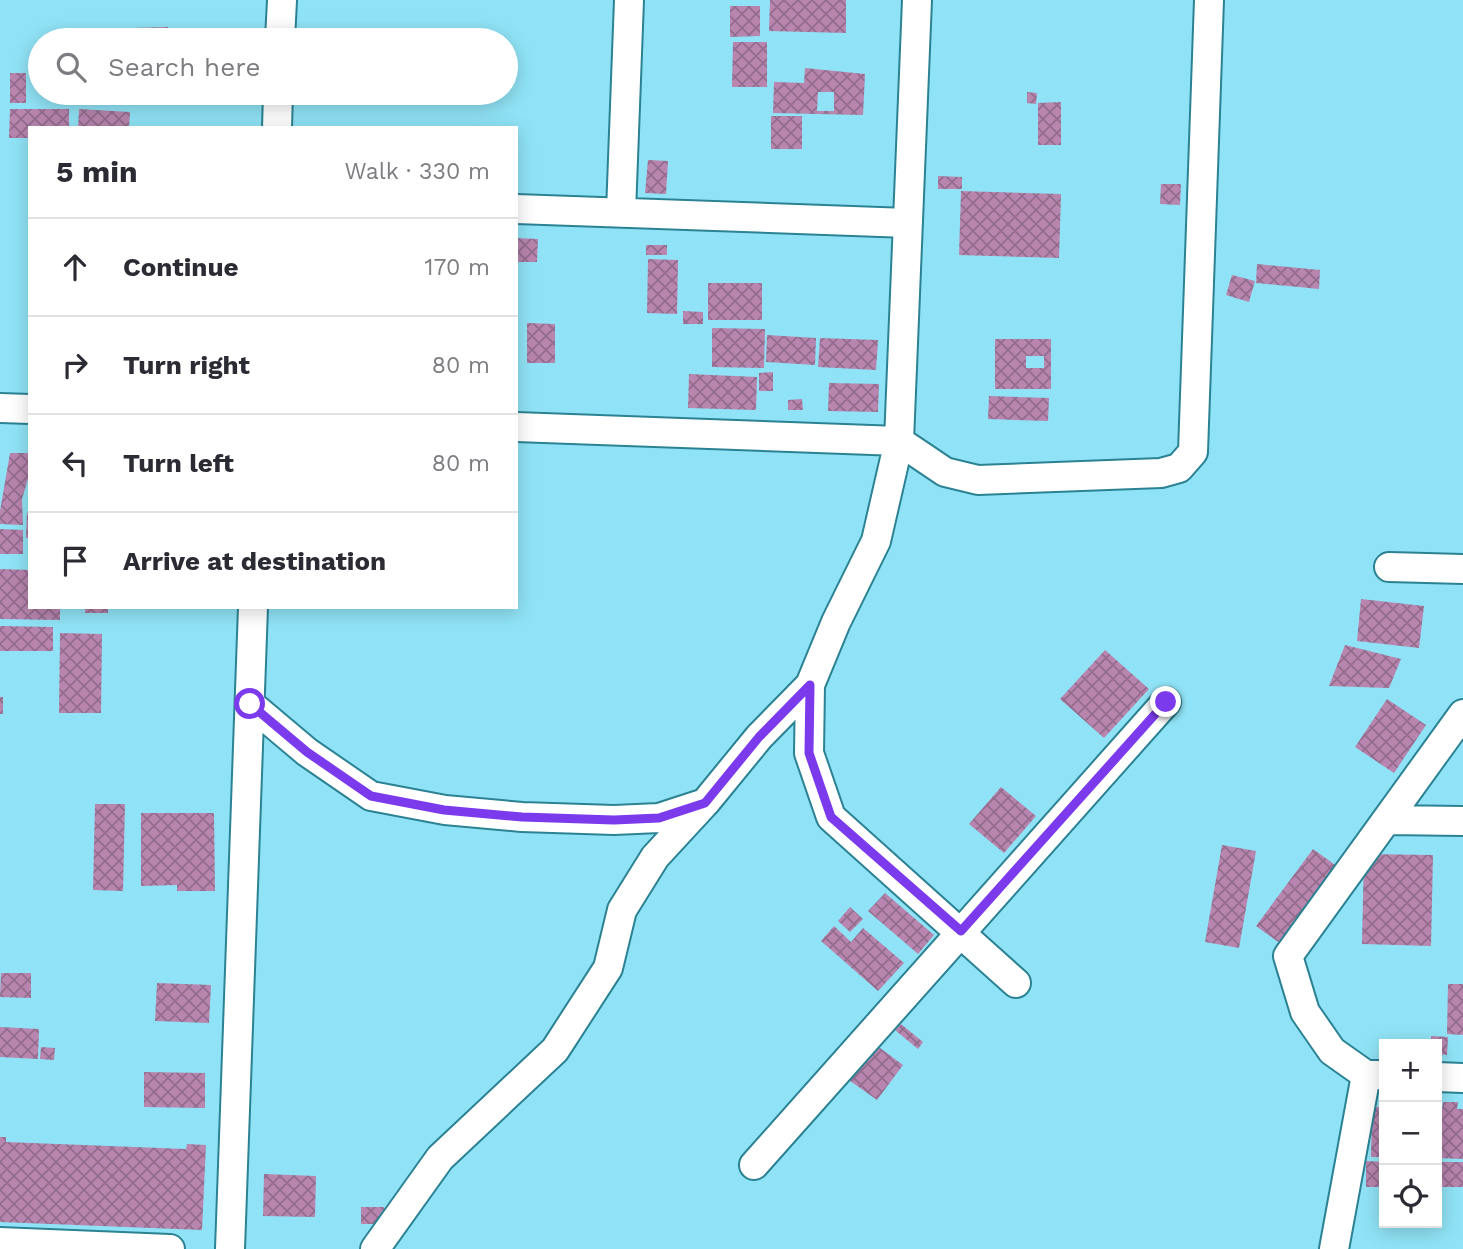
<!DOCTYPE html>
<meta charset="utf-8">
<style>
:root{--surface:#fff;--page:#f2f2f3;--text:#2b2b33;--muted:#7c7c81;--line:#e1e1e2}
body{margin:0;font-family:"Work Sans",sans-serif;background:var(--page);color:var(--text)}
.controls{position:absolute;right:21px;bottom:21px;display:grid;overflow:hidden;border-radius:0px;box-shadow:0 4px 18px #0003}
.controls button{width:63px;height:63px;display:grid;place-items:center;padding:0;border:0;border-bottom:2px solid var(--line);background:var(--surface);color:var(--text);font:35px sans-serif}
.stop{position:absolute;width:21px;height:21px;margin:-16px;border:5px solid #7c3aed;border-radius:50%;background:#fff}
.stop.end{background:#7c3aed;border-color:#fff;box-shadow:0 2px 7px #0008}
.list{margin:0;padding:0;list-style:none}
h2{display:flex;justify-content:space-between;align-items:center;height:91px;margin:0;padding:0 28px;font-size:30px}
h2 small{font-size:23px;font-weight:400;color:var(--muted)}
.list li{display:grid;grid-template-columns:46px 1fr auto;gap:21px;align-items:center;box-sizing:border-box;height:98px;padding:0 28px;border-top:2px solid var(--line)}
.list b{display:block;font-size:26px;white-space:nowrap}
.list em{font-size:23px;font-style:normal;color:var(--muted)}
.icon{flex:none;width:38px;height:38px;fill:none;stroke:currentColor;stroke-width:2;stroke-linecap:round;stroke-linejoin:round}
.map{position:relative;flex:none;width:1463px;height:1249px;overflow:hidden}
.search{position:absolute;background:var(--surface);box-shadow:0 4px 18px #0003;left:28px;top:28px;width:490px;height:77px;display:flex;align-items:center;gap:18px;box-sizing:border-box;padding:0 24px;border-radius:38px;color:var(--muted);font-size:26px}
.panel{position:absolute;background:var(--surface);box-shadow:0 4px 18px #0003;left:28px;top:126px;width:490px;height:483px;border-radius:0px}
.map>svg:first-child{display:block}
.building{fill:url(#building-cross-hatch);fill-rule:evenodd}
.lines{fill:none;stroke-linecap:round;stroke-linejoin:round}
.minor-casing{stroke:#2b8293;stroke-width:32}
.minor{stroke:#fff;stroke-width:28}
.route{stroke:#7c3aed;stroke-width:9}
</style>
<div class="map">
<svg width="1463" height="1249" viewBox="0 0 1463 1249">
<defs>
<pattern id="building-cross-hatch" width="8" height="8" patternUnits="userSpaceOnUse" patternTransform="scale(1.75)"><rect width="8" height="8" fill="#b885ae"/><path d="M0 0l8 8M0 8l8-8" fill="none" stroke="#936c8d"/></pattern>
</defs>
<rect width="100%" height="100%" fill="#90e3f6"/>
<path class="building" d="M770,0H846V33L769,31Z
M730,6H760V36L730,37Z
M168,27V40H134L133,28Z
M733,42H767V87H732Z
M805,68L865,74L863,115L773,113L774,82L804,83ZM818,92H834V111H817Z
M10,73H26V103H10Z
M1027,92L1037,93L1036,104L1027,103Z
M1061,102V145H1038V103Z
M10,109H69V128H30V138H9Z
M79,109L130,112L129,128H78Z
M771,116H802V149H771Z
M648,160L668,161L666,194L645,193Z
M938,176L962,177V189H938Z
M1161,184H1181L1180,205L1160,204Z
M961,191L1061,194L1059,258L959,255Z
M516,238L538,239L537,262H516Z
M646,245H667V255H646Z
M648,259L678,260L677,314L647,313Z
M1257,264L1320,270L1319,289L1256,283Z
M1232,275L1255,281L1249,302L1226,295Z
M708,283H762V320H708Z
M683,311L703,312V324H683Z
M527,323L555,324V363H527Z
M712,328L765,329L764,368L712,367Z
M767,335L816,338L815,365L766,362Z
M820,338L878,340L876,370L818,367Z
M995,339H1051V389H995ZM1026,356H1044V368H1026Z
M773,372V391H759V373Z
M689,374L757,377L756,410L688,408Z
M829,383L879,384L878,412L828,411Z
M989,396L1049,398L1048,421L988,419Z
M802,399L803,410H788V400Z
M10,453H30V472L22,499L23,525L0,524V511Z
M27,513H30V538H26Z
M0,529L23,530V554H0Z
M0,569L30,570V607H60V620L0,619Z
M1361,599L1424,606L1419,648L1357,641Z
M85,607H108V613H85Z
M0,626L53,627V651H0Z
M60,633L102,634L101,713H59Z
M1345,645L1401,659L1389,688L1329,686Z
M1105,650L1149,689L1104,738L1060,699Z
M0,697H3V714H0Z
M1387,699L1426,725L1394,773L1355,747Z
M1001,787L1036,816L1004,853L969,824Z
M95,804H125L123,891L93,890Z
M141,813H214L215,891H177V885L141,886Z
M1222,845L1256,851L1239,948L1205,942Z
M1313,849L1338,867L1281,944L1256,926Z
M1364,854L1433,855L1431,946L1362,944Z
M885,893L934,935L918,954L868,911Z
M850,907L863,919L850,932L838,921Z
M834,926L851,942L863,928L904,963L878,991L821,941Z
M1,973H31V998L0,997Z
M157,983L211,985L209,1023L155,1021Z
M1448,984H1463V1035L1447,1034Z
M901,1024L923,1042L918,1049L895,1030Z
M0,1027L39,1029L38,1059L0,1057Z
M1431,1036L1448,1037L1447,1055L1437,1054V1044H1431Z
M872,1042L903,1065L877,1100L846,1078Z
M41,1047L55,1048L54,1060L40,1059Z
M144,1072L205,1073V1108L144,1107Z
M1443,1102H1458L1457,1109H1463V1159L1437,1158V1109H1442Z
M1372,1107H1384V1157H1371Z
M0,1137H6V1142L186,1149L187,1144L206,1145L202,1230L0,1222Z
M1366,1161L1384,1162V1187H1366Z
M1437,1162H1463V1187H1437Z
M264,1174L316,1176L315,1217L263,1216Z
M361,1207H384V1224H361Z"/>
<g class="lines">
<g class="minor-casing">
<path id="minor" d="M917,0L899,441L876,541L836,622L810,685L809,753L831,817L1016,983
M280,40L282,0
M277,128L278,93
M516,209L908,223
M621,212L629,0
M0,408L30,409
M516,427L899,441L945,472L978,480L1161,473L1179,468L1193,452L1209,0
M1389,567L1463,569
M250,704L307,752L371,796L445,810L522,817L614,820L659,818L705,803L759,737L810,685
M1387,820L1463,821
M1384,1075H1366L1332,1051L1305,1012L1288,956L1463,714
M1437,1077L1463,1078
M754,1165L1166,702
M0,1242L170,1249
M230,1249L253,607
M375,1249L440,1158L555,1050L608,968L622,910L655,857L703,805
M1334,1249L1366,1075"/>
</g>
<use href="#minor" class="minor"/>
</g>
<g class="lines">
<path class="route" d="M250,704L307,752L371,796L444,810L522,817L614,820L659,818L705,803L759,737L810,685L809,753L831,817L961,931L1166,702"/>
</g>
</svg>
<div class="controls">
<button>+</button>
<button>−</button>
<button><svg class="icon" aria-label="locate" viewBox="0 0 24 24"><circle cx="12" cy="12" r="6"/><path d="M12 2v4M12 18v4M2 12h4M18 12h4"/></svg></button>
</div>
<div class="stop" style="left:250px;top:704px"></div>
<div class="stop end" style="left:1166px;top:702px"></div>
<div class="search"><svg class="icon" aria-label="search" viewBox="0 0 24 24"><circle cx="10" cy="10" r="6"/><path d="M15 15l6 6"/></svg>Search here</div>
<section class="panel">
<h2>5 min<small>Walk · 330 m</small></h2>
<ul class="list">
<li><svg class="icon" aria-label="ahead" viewBox="0 0 24 24"><path d="M12 20V5M6 11l6-6 6 6"/></svg><div><b>Continue</b></div><em>170 m</em></li>
<li><svg class="icon" aria-label="right" viewBox="0 0 24 24"><path d="M7 20v-9h11M14 6l5 5-5 5"/></svg><div><b>Turn right</b></div><em>80 m</em></li>
<li><svg class="icon" aria-label="left" viewBox="0 0 24 24"><path d="M17 20v-9H6M10 6l-5 5 5 5"/></svg><div><b>Turn left</b></div><em>80 m</em></li>
<li><svg class="icon" aria-label="arrive" viewBox="0 0 24 24"><path d="M6 21V4h12l-3 4 3 4H6"/></svg><div><b>Arrive at destination</b></div></li>
</ul>
</section>
</div>
